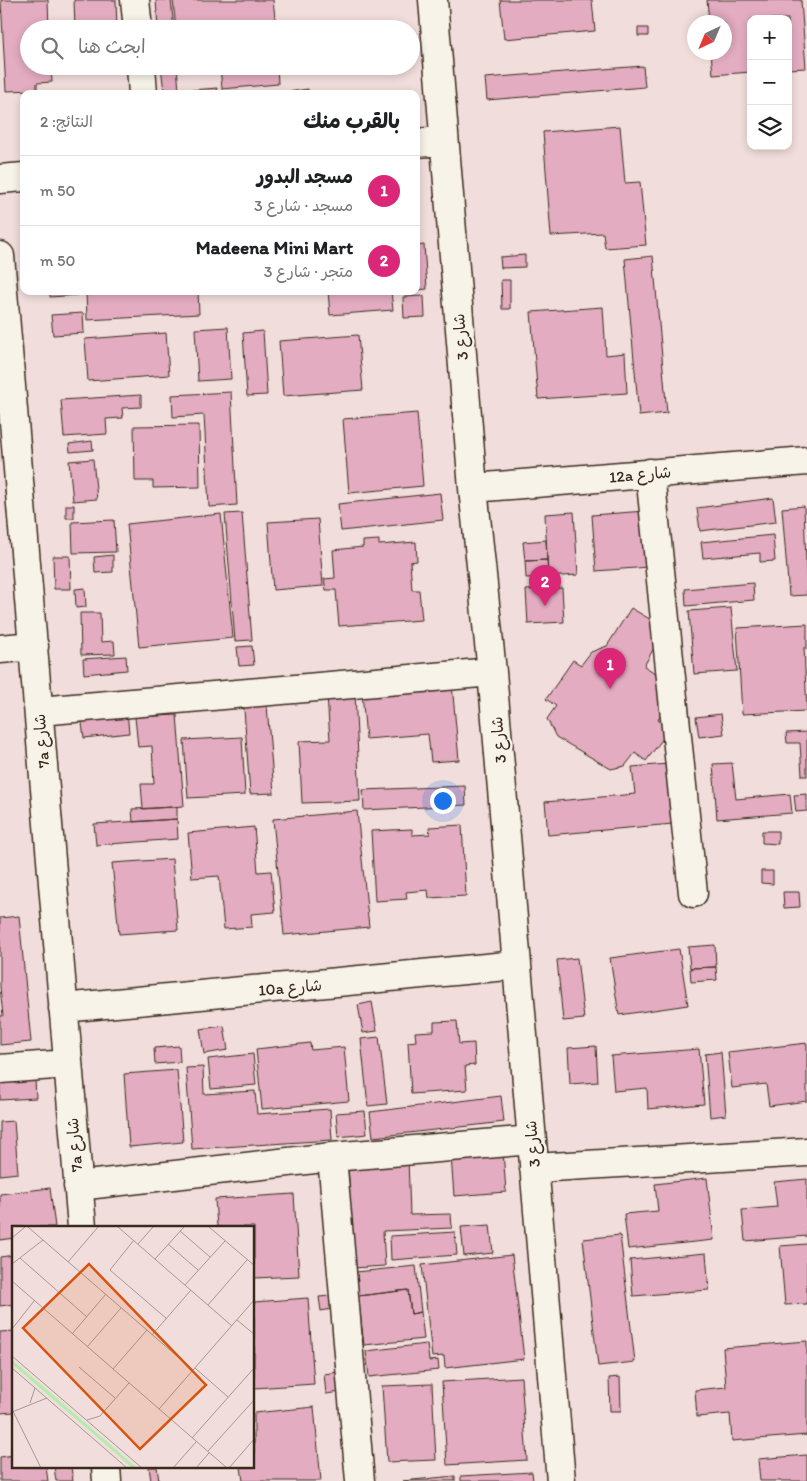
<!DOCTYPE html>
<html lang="ar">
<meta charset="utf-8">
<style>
:root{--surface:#fff;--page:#f2f2f2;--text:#202124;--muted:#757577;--line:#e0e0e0;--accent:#db2777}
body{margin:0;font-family:Itim,"Playpen Sans Arabic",sans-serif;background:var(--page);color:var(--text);direction:rtl}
.controls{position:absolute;right:15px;top:15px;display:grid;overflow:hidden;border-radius:10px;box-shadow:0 2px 8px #0003}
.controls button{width:45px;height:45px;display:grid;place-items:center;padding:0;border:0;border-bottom:1px solid var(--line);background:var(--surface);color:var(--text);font:25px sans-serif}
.compass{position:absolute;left:687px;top:15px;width:45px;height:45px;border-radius:50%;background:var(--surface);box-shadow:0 2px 8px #0003;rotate:224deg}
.you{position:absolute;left:442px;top:800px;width:18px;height:18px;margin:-12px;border:4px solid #fff;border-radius:50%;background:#1a73e8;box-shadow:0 0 0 8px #1a73e833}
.badge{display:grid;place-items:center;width:32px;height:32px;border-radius:50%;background:var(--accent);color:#fff;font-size:16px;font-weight:700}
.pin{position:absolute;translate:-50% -41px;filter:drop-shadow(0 1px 2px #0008)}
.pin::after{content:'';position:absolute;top:26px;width:18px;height:15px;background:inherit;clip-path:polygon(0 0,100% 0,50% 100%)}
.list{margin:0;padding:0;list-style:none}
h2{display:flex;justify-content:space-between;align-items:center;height:65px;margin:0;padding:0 20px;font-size:21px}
h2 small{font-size:16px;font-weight:400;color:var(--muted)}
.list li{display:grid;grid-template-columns:32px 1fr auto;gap:15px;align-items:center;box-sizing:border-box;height:70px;padding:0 20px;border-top:1px solid var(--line)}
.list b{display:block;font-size:19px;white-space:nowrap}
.list p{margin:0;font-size:16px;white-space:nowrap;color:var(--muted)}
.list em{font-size:16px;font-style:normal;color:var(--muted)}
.icon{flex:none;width:28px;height:28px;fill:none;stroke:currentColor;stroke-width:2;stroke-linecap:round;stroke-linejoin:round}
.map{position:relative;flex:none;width:807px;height:1481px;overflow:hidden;direction:ltr}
.search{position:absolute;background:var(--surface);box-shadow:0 2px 8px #0003;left:20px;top:20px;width:400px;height:55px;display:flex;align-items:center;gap:12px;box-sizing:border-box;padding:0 18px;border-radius:28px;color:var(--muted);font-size:19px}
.panel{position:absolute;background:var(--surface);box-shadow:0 2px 8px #0003;left:20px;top:90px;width:400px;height:205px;border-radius:10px;direction:rtl}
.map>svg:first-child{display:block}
.building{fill:#e3acc0;stroke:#3b2a1e}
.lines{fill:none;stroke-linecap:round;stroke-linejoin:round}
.minor-casing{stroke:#3b2a1e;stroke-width:31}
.minor{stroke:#f7f3e8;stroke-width:28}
.labels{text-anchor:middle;stroke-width:4.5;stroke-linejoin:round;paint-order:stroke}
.street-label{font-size:16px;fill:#3b2a1e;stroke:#f7f3e8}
.inset-road{fill:none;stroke:#a89690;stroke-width:1}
.view{fill:#d7540e;fill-opacity:0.15;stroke:#d7540e;stroke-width:2.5}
.inset-edge{fill:none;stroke:#3b2a1e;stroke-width:2.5}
</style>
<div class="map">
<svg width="807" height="1481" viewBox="0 0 807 1481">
<rect width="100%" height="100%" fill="#f1dedc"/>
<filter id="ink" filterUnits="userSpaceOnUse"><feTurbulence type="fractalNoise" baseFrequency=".02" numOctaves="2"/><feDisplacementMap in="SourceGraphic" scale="10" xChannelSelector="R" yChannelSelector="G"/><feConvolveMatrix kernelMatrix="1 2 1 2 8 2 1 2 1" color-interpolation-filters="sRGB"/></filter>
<g filter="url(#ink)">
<path class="building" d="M1,0H48L49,29H29V66H51L52,82L37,83V90L6,91Z
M74,0H116L117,29H75Z
M156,0H171L174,29H158Z
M173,0H273L276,26L248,29H176Z
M500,0H592L595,31L504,39Z
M707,0H801L806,68L788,69V19H751V72L713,75L711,52H724V22H709Z
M638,28H648V36H638Z
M77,66H119V69L77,71Z
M161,66H177L179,91L164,92Z
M220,66H277L278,84L222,89Z
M643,66L645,87L487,100L485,78Z
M217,88L218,94H179V91Z
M308,89L309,94H282V93Z
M179,91V94H164V92Z
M620,126L625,183L640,182L646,245L605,248L603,233L551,236L543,132Z
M424,245L427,289L416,290V246Z
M525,255V267L501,268L500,257Z
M653,256L667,413L639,416L625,259Z
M501,280H510V309H502Z
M50,291H77L78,295L50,297Z
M86,291H198L199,314L87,320Z
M328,291H391L393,310L330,315Z
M424,296L425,317L404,318L403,297Z
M603,307L606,355L625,353L627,393L538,399L531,312Z
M83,313L84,333L53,335L51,315Z
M228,327L231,379L198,381L195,329Z
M263,331L267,395L247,396L243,333Z
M166,333L169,375L88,381L85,339Z
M358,335L363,390L283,396L279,341Z
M231,392L237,505L209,507L204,415L173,417L172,395Z
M141,395V407L122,408L123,418L106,419L107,434L64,437L61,400Z
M417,413L423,486L349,493L343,419Z
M199,425L200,487L153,488V481H135L134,426Z
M92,441L93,450L70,452L69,444Z
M93,459L97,499L73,501L69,461Z
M440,493L443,520L341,531L338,504Z
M773,498L776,522L700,531L697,508Z
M66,505H74V518H66Z
M804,506L807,595L789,596L782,508Z
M645,511L649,567L596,571L592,515Z
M574,512L578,575L548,577L545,514Z
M242,513L252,640L235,641L225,514Z
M221,514L233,638L139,647L127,524Z
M318,519L323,586L273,590L268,522Z
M114,520L116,552L73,553L72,522Z
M773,535L775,561L760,562V553L703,558L701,542Z
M379,540V545L416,542L417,561L410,562L412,590H419L422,620L339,626L336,590H326L324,579L335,578L333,550L363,547V541Z
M546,540L547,560L525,561L523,542Z
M113,555V572L95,573L94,557Z
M53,556H70L71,589H54Z
M547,560L548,577L526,578L525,561Z
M753,583L754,600L686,606L685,589Z
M85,588L86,607L76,608L75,589Z
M562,588L564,622L528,624L526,590Z
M631,608L665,628L644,666L665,679L668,699L658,720L670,729L646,761L635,753L625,766L611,769L556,737L547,719L556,706L546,699L573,660L581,665L591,652L607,646Z
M731,608L737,671L694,674L689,611Z
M80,613H100L101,642L114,641L115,654L81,655Z
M807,624V648H804L807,711L742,714L737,628Z
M252,646L254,665L239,666L237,647Z
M126,656L127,670L84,674L83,659Z
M452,684L459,760L431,762L428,734L366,739L362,692Z
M266,693L274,793L250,794L243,695Z
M355,693L360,801L302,803L299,741L330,740L327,695Z
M127,711L129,733L84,738L81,716Z
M721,714L724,734L699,737L696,717Z
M177,715L184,806L143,809L141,784H154L152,746L138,747L135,717Z
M807,732V776H802L800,743H787L786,733Z
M242,737L245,795L188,798L184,740Z
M732,763L736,799L790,794L792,813L717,819L713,764Z
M668,764L673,824L548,835L545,802L635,794L632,767Z
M465,786L466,805L364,810L363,790Z
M807,794V811L796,812L794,795Z
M177,807V819L133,822L132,809Z
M357,811L369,927L284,935L273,819Z
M177,819L178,839L96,845L94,824Z
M462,825L466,896L429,898L428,890L406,892L407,899L375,901L371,831L412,829V835L430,834L429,827Z
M254,827L258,872L271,871L275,912L251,914L252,927L224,929L219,876L192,878L188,833Z
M762,831H778V844L762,843Z
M172,859L178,930L119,934L112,863Z
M761,871H773V884L761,883Z
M783,892H799L800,907L784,908Z
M19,916L31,1042L0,1045V1016H3L0,987V918Z
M715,945L716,967L690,968L688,947Z
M679,949L688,1005L619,1015L610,958Z
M577,958L584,1019L563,1021L557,960Z
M716,967L717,980L691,982L690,968Z
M372,1002L377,1031L363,1033L358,1005Z
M457,1021L459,1044L474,1043L475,1065L465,1066L467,1090L411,1094L408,1042L416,1041L415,1032L434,1031V1022Z
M224,1026L228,1050L204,1054L200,1029Z
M379,1037L387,1104L368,1106L361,1039Z
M310,1043L311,1050L344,1047L349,1101L262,1109L256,1049Z
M807,1043V1101L769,1106L766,1084L732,1088L728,1052Z
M179,1046L180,1062L155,1064L154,1048Z
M596,1046L598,1082L570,1084L568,1048Z
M699,1049L704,1104L648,1109L647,1088L614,1091L611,1056Z
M721,1052L726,1115L710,1117L705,1054Z
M253,1054L256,1085L211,1089L208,1059Z
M203,1067L204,1094L255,1091L257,1114L330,1109L332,1140L192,1149L186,1068Z
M177,1070L183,1142L129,1147L124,1074Z
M35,1079L36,1098L0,1100V1081Z
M501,1096L504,1122L373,1137L370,1112Z
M365,1111L367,1134L338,1137L336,1113Z
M14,1121L18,1173L0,1175V1122Z
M503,1151L506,1192L454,1196L451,1156Z
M408,1159L410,1215L451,1214L452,1228L383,1231L385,1266L353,1268L348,1162Z
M707,1178L714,1240L628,1249L624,1214L658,1211L655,1184Z
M807,1179V1236L745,1241L742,1210L777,1207L774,1182Z
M50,1188L55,1227H14V1238L0,1240V1194Z
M294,1194L299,1276L254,1278V1227H217L215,1199Z
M490,1225L493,1253L464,1256L461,1227Z
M455,1232L457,1255L391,1260L390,1236Z
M620,1235L635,1362L598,1366L583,1239Z
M807,1244V1304L785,1305L780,1246Z
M706,1253L709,1290L633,1296L630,1260Z
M14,1255V1304L0,1306V1257Z
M512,1255L524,1359L445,1368L444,1356L432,1357L422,1265Z
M416,1266L421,1312L411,1314L408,1290L358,1296L356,1272Z
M408,1290L411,1314L421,1312L424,1339L364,1345L358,1296Z
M330,1296L332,1309L321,1311L319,1297Z
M308,1298L314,1384L254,1388V1302Z
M14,1331V1412L0,1413V1332Z
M807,1341V1435L732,1441L730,1414L697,1417L695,1390L726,1387L723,1348Z
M427,1344L429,1361L438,1360L439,1370L369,1377L366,1351Z
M338,1372L341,1392L326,1394L324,1374Z
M521,1377L527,1460L447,1465L442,1382Z
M620,1377L621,1411H610L609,1378Z
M432,1384L436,1460L387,1462L382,1386Z
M314,1407L321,1481H243L241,1467H254V1413Z
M14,1455V1467H46L48,1481H0V1457Z
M807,1455V1481H760L758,1459Z
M54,1467H71L73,1481H56Z
M149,1467H157L159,1481H151Z
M532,1472L533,1481H461V1476Z
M455,1476V1481H402Z"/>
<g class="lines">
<g class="minor-casing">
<path id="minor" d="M135,0L138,29
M433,0L473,488L492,672L561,1481
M141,66L143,94
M416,143L443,141
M0,179L24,177
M0,256L82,1227
M650,473L693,893
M473,488L807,461
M0,649L34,646
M39,711L492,672
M63,1008L517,965
M0,1069L68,1064
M332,1157L360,1481
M534,1168L807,1152
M78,1186L332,1157L532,1140
M106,1467L107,1481"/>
</g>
<use href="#minor" class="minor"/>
</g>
</g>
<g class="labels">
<g class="street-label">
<text transform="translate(460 337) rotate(-95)" y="6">شارع 3</text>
<text transform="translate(640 474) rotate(-5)" y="6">12a شارع</text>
<text transform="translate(498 740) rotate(-95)" y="6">شارع 3</text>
<text transform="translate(41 741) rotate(-95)" y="6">7a شارع</text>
<text transform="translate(290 987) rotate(-5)" y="6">10a شارع</text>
<text transform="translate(532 1144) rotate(-95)" y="6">شارع 3</text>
<text transform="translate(74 1145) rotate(-95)" y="6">7a شارع</text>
</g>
</g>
<g transform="translate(12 1226)">
<rect width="242" height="242" fill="#f1dedc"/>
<path d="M0,134L25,155L125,242H120L101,225L0,138Z" fill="#b4ebae"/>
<path class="inset-road" d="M16,1L181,144M106,1L220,100M197,1L243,40M168,5L198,31M0,12L13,1M122,14L98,44L155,93M126,18L141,1M156,18L186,44M8,32L75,91M143,33L172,1M56,36L86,1M0,38L31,14M0,55L215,242M173,59L213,15M196,79L235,34M225,94L243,109M0,103L22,75M60,108L94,68M140,109L179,64M75,121L109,82M0,130L130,242M67,141L103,172M0,142L115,242M183,142L216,171M101,143L135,104M18,177L23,162M147,183L243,73M1,185L29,242M0,186L35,172M75,194L88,190L117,157M180,212L243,141M196,225L243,173M161,242L184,216M184,242L197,227M217,242L243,212"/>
<path class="view" d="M77,38L194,159L128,223L11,102Z"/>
<rect width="242" height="242" class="inset-edge"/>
</g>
</svg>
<div class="controls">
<button>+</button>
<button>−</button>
<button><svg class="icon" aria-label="layers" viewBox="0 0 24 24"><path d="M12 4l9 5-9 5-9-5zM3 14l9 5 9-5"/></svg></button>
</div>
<svg class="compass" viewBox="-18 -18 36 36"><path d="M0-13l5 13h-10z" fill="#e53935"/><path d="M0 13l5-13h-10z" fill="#757577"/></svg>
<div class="you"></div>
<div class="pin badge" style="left:610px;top:689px">1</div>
<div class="pin badge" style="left:545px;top:606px">2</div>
<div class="search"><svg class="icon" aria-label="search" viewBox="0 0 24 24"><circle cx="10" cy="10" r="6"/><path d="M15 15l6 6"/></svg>ابحث هنا</div>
<section class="panel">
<h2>بالقرب منك<small>النتائج: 2</small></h2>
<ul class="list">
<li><span class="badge">1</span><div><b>مسجد البدور</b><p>مسجد · شارع 3</p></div><em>50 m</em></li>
<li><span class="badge">2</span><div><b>Madeena Mini Mart</b><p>متجر · شارع 3</p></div><em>50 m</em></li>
</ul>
</section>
</div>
